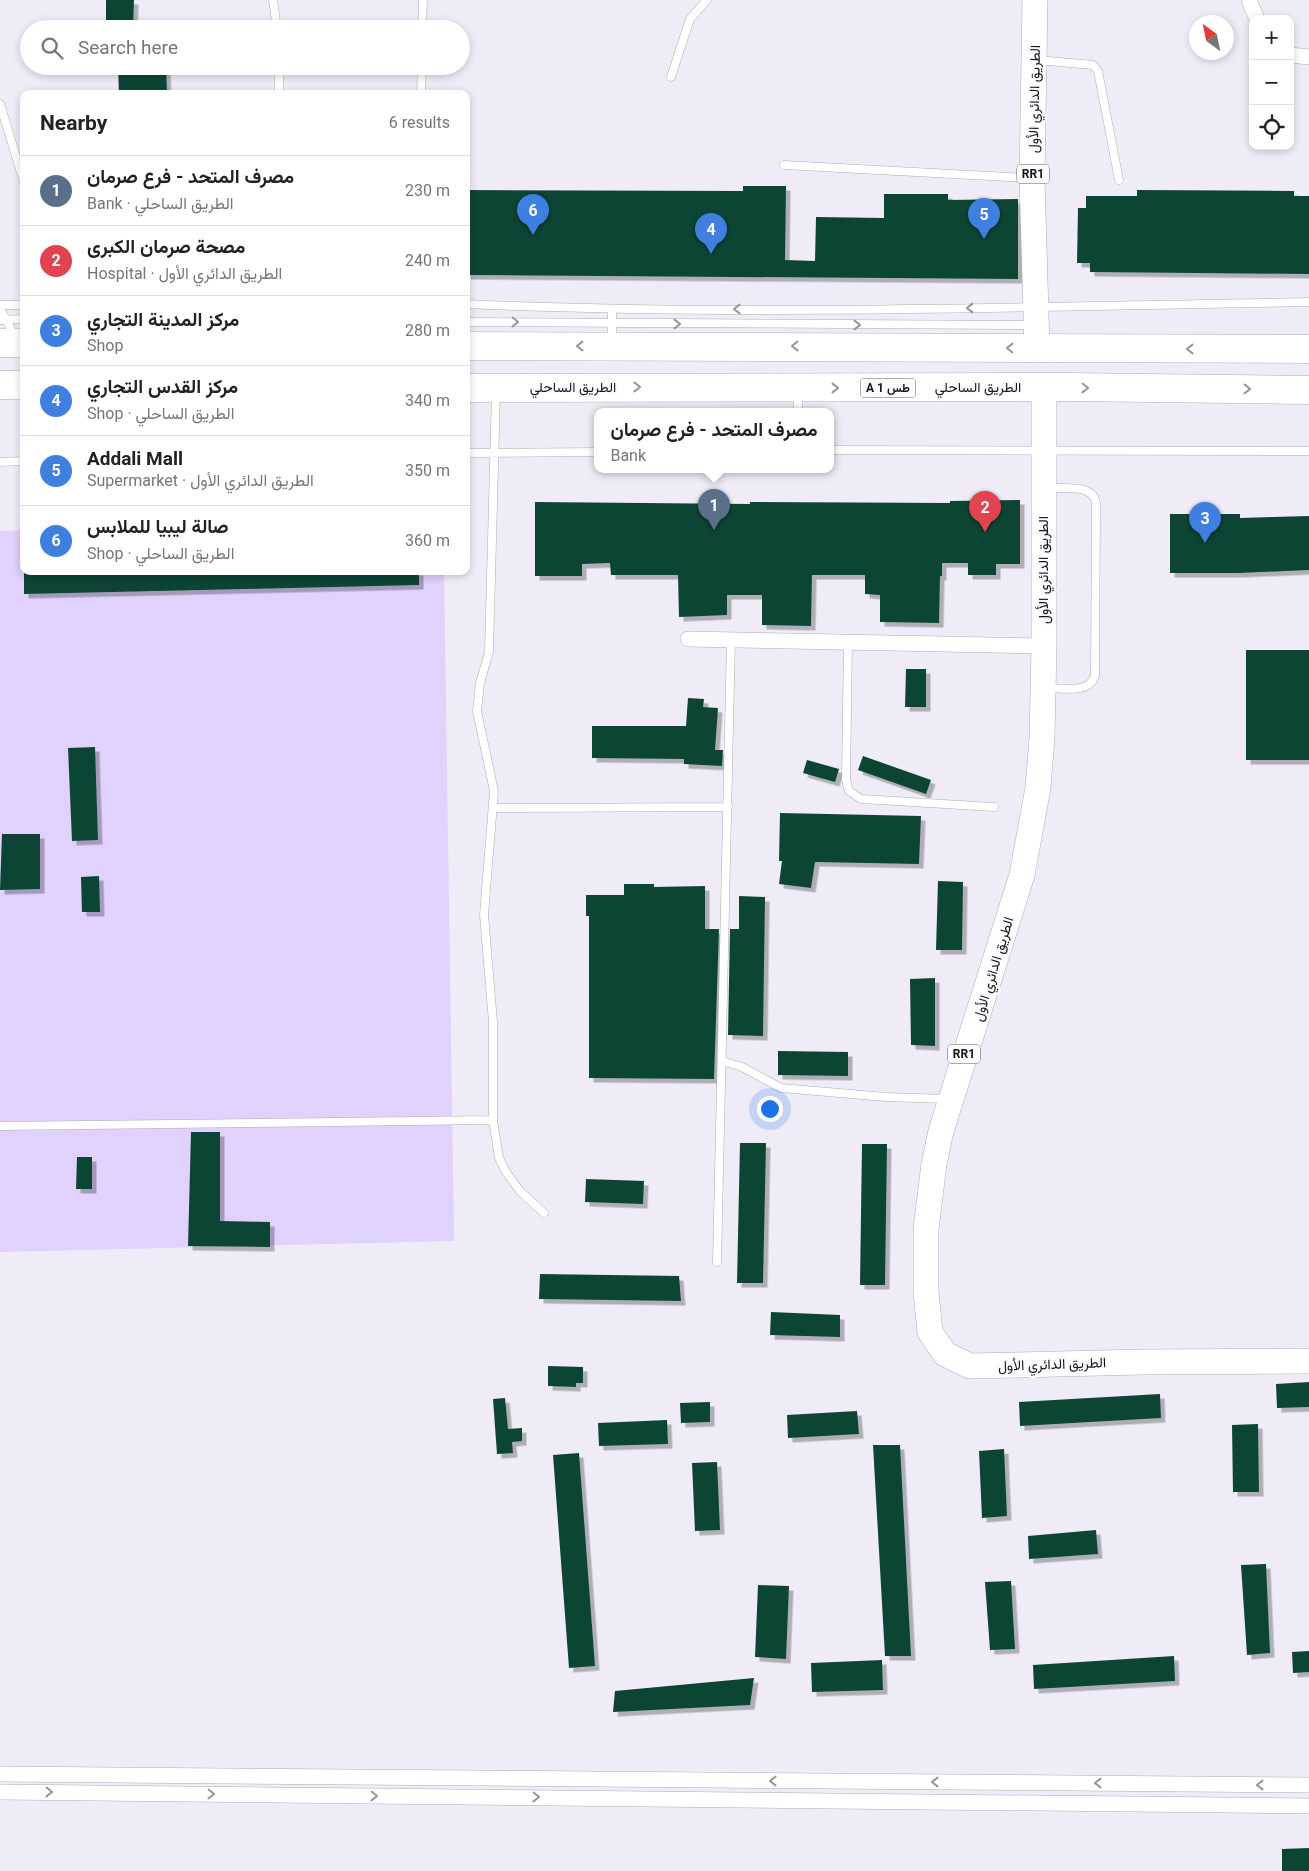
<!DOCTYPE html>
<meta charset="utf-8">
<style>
:root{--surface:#fff;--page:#f6f6f6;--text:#222;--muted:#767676;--line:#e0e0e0;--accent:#b45309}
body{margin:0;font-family:Roboto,Vazirmatn,sans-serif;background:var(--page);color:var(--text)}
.controls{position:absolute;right:15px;top:15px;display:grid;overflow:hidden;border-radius:10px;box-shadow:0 2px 8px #0003}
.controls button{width:45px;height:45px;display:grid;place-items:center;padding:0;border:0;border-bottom:1px solid var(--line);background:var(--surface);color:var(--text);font:25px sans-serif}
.compass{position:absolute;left:1189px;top:15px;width:45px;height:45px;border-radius:50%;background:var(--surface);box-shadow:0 2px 8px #0003;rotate:327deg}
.you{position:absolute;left:769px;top:1108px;width:18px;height:18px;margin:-12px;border:4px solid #fff;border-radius:50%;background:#1a73e8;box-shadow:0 0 0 8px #1a73e833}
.badge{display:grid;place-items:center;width:32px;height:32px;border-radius:50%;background:var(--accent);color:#fff;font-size:16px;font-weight:700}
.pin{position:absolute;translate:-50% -41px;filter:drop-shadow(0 1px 2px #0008)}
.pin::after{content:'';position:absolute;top:26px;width:18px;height:15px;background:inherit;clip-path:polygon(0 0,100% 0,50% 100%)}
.popup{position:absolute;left:594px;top:408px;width:240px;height:65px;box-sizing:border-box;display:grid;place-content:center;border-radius:10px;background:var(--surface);filter:drop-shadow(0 1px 4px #0005);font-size:16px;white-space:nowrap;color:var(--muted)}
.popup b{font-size:19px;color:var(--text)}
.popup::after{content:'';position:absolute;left:50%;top:100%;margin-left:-10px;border:10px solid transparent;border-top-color:var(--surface)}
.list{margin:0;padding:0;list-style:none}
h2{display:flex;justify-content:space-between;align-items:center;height:65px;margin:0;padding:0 20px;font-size:21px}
h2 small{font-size:16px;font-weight:400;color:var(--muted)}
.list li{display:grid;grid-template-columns:32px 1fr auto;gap:15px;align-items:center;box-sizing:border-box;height:70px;padding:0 20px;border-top:1px solid var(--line)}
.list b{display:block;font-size:19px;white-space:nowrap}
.list p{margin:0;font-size:16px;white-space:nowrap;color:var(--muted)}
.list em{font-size:16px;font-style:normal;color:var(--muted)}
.icon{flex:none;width:28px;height:28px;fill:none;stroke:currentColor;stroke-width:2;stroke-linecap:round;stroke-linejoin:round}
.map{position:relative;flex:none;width:1309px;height:1871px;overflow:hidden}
.search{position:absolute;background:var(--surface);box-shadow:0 2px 8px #0003;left:20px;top:20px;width:450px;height:55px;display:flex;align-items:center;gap:12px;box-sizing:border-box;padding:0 18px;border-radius:28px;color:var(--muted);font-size:19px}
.panel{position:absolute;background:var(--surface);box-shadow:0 2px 8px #0003;left:20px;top:90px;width:450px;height:485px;border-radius:10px}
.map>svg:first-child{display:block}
.green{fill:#e0d1fd}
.building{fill:#0d4534;filter:url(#shadow)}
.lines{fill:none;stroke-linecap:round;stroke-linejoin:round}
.lane-casing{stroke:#afabb6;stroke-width:9}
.street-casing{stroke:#afabb6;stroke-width:16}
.primary-casing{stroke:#afabb6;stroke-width:26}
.highway-casing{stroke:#afabb6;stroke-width:29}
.lane{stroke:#fff;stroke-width:8}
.street{stroke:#fff;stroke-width:15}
.primary{stroke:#fff;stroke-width:25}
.highway{stroke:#fff;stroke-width:28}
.oneway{stroke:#969698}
.labels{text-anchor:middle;stroke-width:5;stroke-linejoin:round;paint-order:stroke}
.shield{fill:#fcfaff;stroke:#5b5a5e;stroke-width:1}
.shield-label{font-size:12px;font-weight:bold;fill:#161519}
.street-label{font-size:14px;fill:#161519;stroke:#fcfaff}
</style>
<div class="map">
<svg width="1309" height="1871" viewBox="0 0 1309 1871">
<defs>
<filter id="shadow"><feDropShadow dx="4.5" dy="4.5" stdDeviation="0" flood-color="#0004"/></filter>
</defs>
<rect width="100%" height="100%" fill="#efecf7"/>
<path class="green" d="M24,530V571H444L454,1241L0,1252V531Z"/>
<path class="building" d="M106,0H134L133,29H106Z
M118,66H166L167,94H119Z
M743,186H786L785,260L815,261L816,217L884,218V194H948V200L1018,199V279L466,275V190L743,191Z
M1137,190L1294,191V196H1309V274L1090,272V263H1077L1078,208H1086V196H1137Z
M1020,500V564H996V575H968V563H942V576H940L939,623L880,622V595L865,594V575H812L811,626L762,625V595H727V615L679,617L678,575H611L610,563L582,564V576H535V502L750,504V502L950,503V501Z
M1170,514H1240V518L1309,516V570L1239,573H1170Z
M24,571H419V585L24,594Z
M1246,650H1309V760H1246Z
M906,669H926V707H905Z
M688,698L704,699L703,707L718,708L715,750H723L722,766L684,764V759L592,758V726H686Z
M95,747L98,840L72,841L68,748Z
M863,756L931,780L926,794L858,770Z
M807,760L839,769L835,782L803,773Z
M780,813L921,816L919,864L815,862L811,888L779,884L782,861H779Z
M2,834H40V889L0,890Z
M99,876L100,912H82L81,877Z
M938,881L963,882L962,950H936Z
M624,884H654V887L705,886V929H719L714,1079L589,1078V916H586V895H624Z
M739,896L765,897L763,1036L728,1035L730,929H739Z
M935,978V1046L911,1045L910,979Z
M778,1051L848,1052V1076L778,1075Z
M191,1132H220V1221L270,1222V1247L188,1246Z
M740,1143H766L763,1283H737Z
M862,1144H887L885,1285H860Z
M77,1157H92V1189H76Z
M586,1179L644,1181L643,1204L585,1202Z
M540,1274L679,1276L681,1301L539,1299Z
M771,1312L840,1315V1337L770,1335Z
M548,1366L583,1367V1383H576V1387L548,1386Z
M1309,1382V1407L1277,1408L1276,1384Z
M1160,1394L1161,1418L1020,1426L1019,1402Z
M505,1398L508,1429L522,1428V1441L512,1442L513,1453L497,1454L493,1399Z
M710,1402V1422L681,1423L680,1403Z
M857,1411L859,1434L788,1438L787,1415Z
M667,1420L668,1444L599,1446L598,1423Z
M1258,1424L1259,1492H1233L1232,1425Z
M873,1445H900L911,1656H885Z
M1004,1449L1007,1516L982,1518L979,1451Z
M579,1453L595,1666L569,1668L553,1455Z
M717,1462L720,1530L695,1531L692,1463Z
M1096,1530L1098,1554L1029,1559L1028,1536Z
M1266,1564L1270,1653L1247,1655L1241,1565Z
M1011,1581L1015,1649L990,1650L985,1582Z
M758,1585L789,1586L786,1659L755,1657Z
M1309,1651V1672L1293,1673L1292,1652Z
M1174,1656L1175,1681L1034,1689L1033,1665Z
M882,1660L883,1690L812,1692L811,1663Z
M754,1678L750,1705L613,1712L615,1691Z
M1309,1848V1871H1282V1849Z"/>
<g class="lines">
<g class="lane-casing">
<path id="lane" d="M273,0L277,29
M422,29L423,0
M1037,60L1093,65L1098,71L1119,180
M671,77L690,19L707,0
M279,94V66
M421,94L422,66
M0,104L24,182
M784,165L1029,178
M466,304C747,316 1028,307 1309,302
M0,305H24
M0,308L15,337
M0,320L24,319
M466,322L1034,325
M612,343V310
M496,391L489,652L480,683L477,711L494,791L484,915L493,1022V1120L499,1158L506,1172L520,1191L544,1213
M798,411V392
M830,450L1309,451
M466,453L598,452
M0,462L24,461
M1047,488C1063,489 1093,483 1096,503L1095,676C1089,694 1063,688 1048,688
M848,642L846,780L849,791L861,799L994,807
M493,808L728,807
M722,1061L742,1067L781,1088L886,1097L947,1099
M0,1126L493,1120
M717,1262L731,639"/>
</g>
<g class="street-casing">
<path id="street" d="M1249,0L1257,19
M1290,55L1309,57
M688,639L1044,646
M0,1774L1309,1785
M0,1792L1309,1806"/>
</g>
<g class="primary-casing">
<path id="primary" d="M1035,0L1032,179L1037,348
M1044,387V646L1042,738L1038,788L1022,875L941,1131L934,1164L926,1229V1292L930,1332L945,1354L970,1366L1143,1362L1309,1361"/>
</g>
<g class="highway-casing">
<path id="highway" d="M0,343H24
M466,346L1309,349
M0,385H24
M466,388L1069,387L1309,390"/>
</g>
<use href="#lane" class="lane"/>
<use href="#street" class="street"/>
<use href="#primary" class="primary"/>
<use href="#highway" class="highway"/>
</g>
<defs><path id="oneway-chevron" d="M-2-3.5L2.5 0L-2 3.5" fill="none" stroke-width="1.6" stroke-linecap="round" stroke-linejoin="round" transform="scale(1.25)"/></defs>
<g class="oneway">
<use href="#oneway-chevron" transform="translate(970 308) rotate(180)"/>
<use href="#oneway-chevron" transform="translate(737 309) rotate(180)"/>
<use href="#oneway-chevron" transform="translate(515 322) rotate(1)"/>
<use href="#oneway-chevron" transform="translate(677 324)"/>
<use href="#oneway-chevron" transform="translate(857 325)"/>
<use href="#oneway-chevron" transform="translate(580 346) rotate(180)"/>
<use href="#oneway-chevron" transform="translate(795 346) rotate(-180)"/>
<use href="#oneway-chevron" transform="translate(1010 348) rotate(-179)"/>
<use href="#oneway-chevron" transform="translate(1190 349) rotate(180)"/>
<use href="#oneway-chevron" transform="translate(637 387)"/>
<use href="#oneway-chevron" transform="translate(835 388)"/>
<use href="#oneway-chevron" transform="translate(1085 388) rotate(1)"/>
<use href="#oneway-chevron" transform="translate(1247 389) rotate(1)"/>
<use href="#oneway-chevron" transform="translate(773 1781) rotate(-180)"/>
<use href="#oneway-chevron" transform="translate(935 1782) rotate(-180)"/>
<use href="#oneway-chevron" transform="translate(1098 1783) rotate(-180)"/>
<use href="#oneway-chevron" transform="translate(1260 1785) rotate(-180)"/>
<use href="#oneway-chevron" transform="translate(49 1792) rotate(1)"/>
<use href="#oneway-chevron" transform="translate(211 1794) rotate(1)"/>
<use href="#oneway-chevron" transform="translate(374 1796) rotate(1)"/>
<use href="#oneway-chevron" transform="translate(536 1797) rotate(1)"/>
</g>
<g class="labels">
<g class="shield">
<rect x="1017" y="164.5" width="32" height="19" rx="4"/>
<rect x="860.5" y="378.5" width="55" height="19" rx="4"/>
<rect x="948" y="1044.5" width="32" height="19" rx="4"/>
</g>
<g class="shield-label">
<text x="1033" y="178">RR1</text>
<text x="888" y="392">A 1 طس</text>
<text x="964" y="1058">RR1</text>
</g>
<g class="street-label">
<text transform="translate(1034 99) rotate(-89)" y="5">الطريق الدائري الأول</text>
<text x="573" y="392">الطريق الساحلي</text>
<text x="978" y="392">الطريق الساحلي</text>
<text transform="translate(1043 570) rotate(-90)" y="5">الطريق الدائري الأول</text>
<text transform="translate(993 969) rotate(-73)" y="5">الطريق الدائري الأول</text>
<text transform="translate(1052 1364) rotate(-2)" y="5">الطريق الدائري الأول</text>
</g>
</g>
</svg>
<div class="controls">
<button>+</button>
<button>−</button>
<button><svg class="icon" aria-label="locate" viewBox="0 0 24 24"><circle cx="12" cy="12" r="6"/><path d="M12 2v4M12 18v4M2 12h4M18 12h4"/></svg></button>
</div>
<svg class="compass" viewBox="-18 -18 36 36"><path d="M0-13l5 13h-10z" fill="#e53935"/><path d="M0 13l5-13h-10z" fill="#767676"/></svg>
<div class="you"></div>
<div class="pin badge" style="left:714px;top:530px;background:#5c6f8a">1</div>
<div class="popup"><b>مصرف المتحد - فرع صرمان</b>Bank</div>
<div class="pin badge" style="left:985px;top:532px;background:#e0444e">2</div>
<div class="pin badge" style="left:1205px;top:543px;background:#3f7fe0">3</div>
<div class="pin badge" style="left:711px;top:254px;background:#3f7fe0">4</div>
<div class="pin badge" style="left:984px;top:239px;background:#3f7fe0">5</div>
<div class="pin badge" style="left:533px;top:235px;background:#3f7fe0">6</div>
<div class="search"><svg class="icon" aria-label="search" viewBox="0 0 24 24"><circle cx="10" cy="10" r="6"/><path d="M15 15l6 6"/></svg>Search here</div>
<section class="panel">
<h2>Nearby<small>6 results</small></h2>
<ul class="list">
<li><span class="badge" style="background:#5c6f8a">1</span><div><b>مصرف المتحد - فرع صرمان</b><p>Bank · الطريق الساحلي</p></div><em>230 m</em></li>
<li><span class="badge" style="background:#e0444e">2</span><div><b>مصحة صرمان الكبرى</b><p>Hospital · الطريق الدائري الأول</p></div><em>240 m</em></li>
<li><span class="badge" style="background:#3f7fe0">3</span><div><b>مركز المدينة التجاري</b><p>Shop</p></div><em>280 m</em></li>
<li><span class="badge" style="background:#3f7fe0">4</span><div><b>مركز القدس التجاري</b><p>Shop · الطريق الساحلي</p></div><em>340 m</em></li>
<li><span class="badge" style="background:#3f7fe0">5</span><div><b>Addali Mall</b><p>Supermarket · الطريق الدائري الأول</p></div><em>350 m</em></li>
<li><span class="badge" style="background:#3f7fe0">6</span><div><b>صالة ليبيا للملابس</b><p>Shop · الطريق الساحلي</p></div><em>360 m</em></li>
</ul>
</section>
</div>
